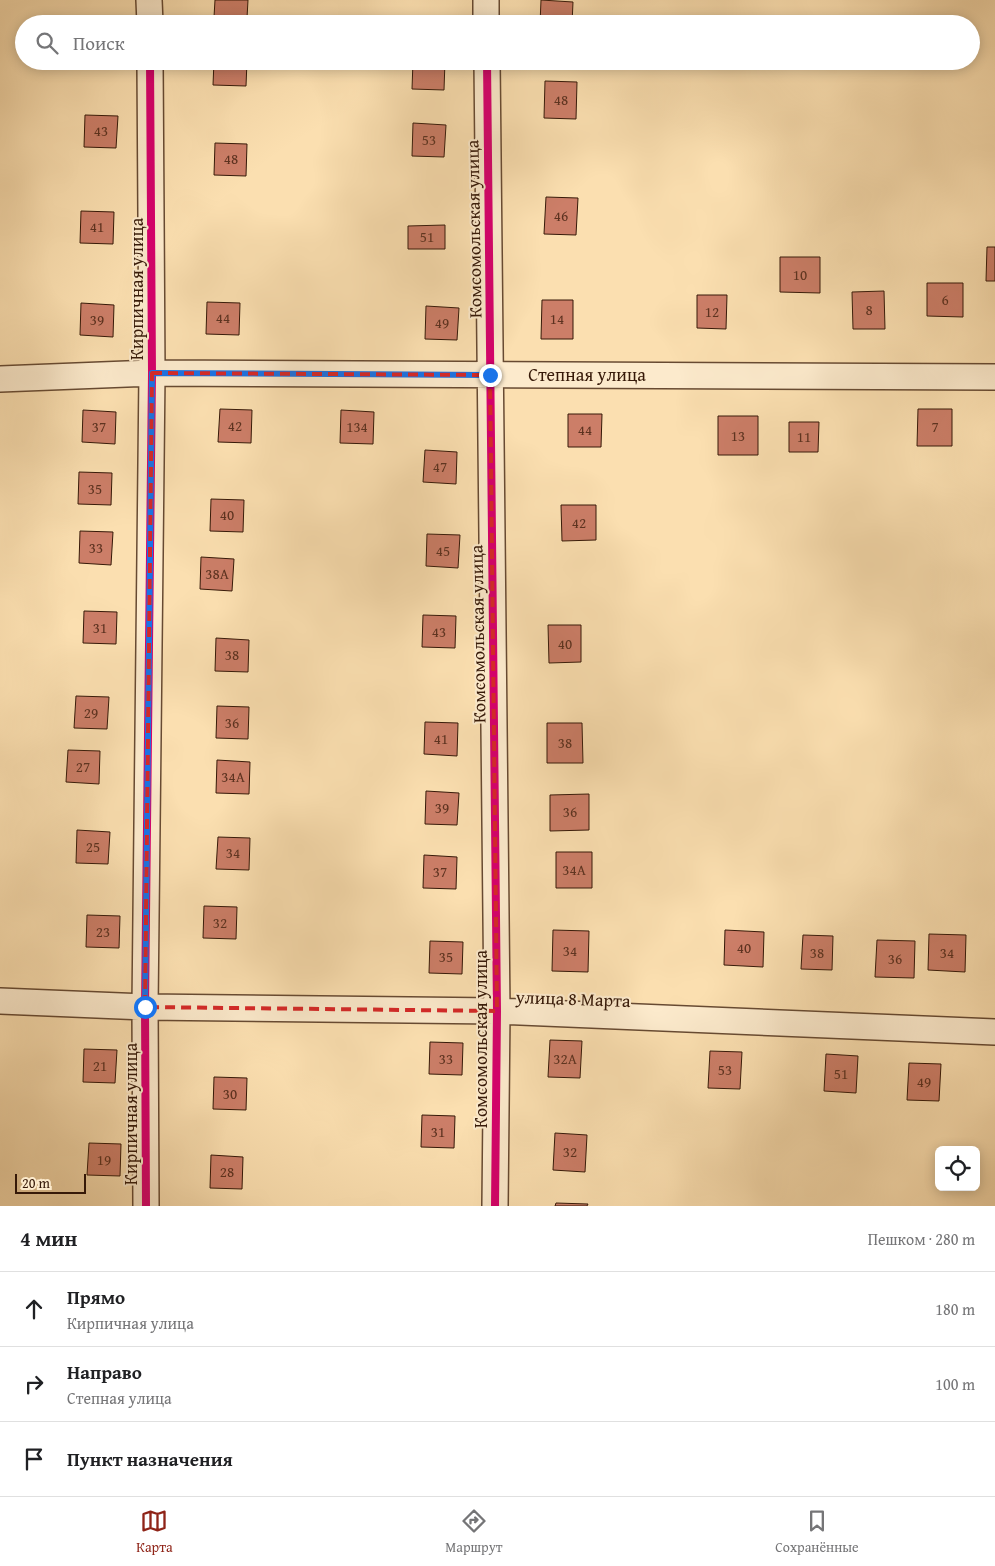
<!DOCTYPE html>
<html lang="ru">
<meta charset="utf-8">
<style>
:root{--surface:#fff;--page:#f6f6f6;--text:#202124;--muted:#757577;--line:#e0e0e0;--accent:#8f2418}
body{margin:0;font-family:"Gentium Book Plus",serif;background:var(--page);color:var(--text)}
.controls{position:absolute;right:15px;bottom:15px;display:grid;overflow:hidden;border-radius:8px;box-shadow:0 2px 12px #0003}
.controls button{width:45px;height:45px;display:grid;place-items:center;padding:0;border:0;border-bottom:1px solid var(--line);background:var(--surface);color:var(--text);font:25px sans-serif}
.scale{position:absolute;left:15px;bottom:12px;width:71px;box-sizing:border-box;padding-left:5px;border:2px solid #361908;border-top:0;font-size:14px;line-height:18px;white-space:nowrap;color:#361908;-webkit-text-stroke:4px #fceacc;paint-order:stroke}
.stop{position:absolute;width:15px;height:15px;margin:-11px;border:4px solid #1a73e8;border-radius:50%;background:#fff}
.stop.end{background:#1a73e8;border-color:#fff;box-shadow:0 1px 5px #0008}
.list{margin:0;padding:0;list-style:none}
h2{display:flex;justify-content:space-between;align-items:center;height:65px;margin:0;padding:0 20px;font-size:21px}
h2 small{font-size:16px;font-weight:400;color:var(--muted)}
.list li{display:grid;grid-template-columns:32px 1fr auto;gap:15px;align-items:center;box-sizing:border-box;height:75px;padding:0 20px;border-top:1px solid var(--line)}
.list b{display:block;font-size:19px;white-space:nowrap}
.list p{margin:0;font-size:16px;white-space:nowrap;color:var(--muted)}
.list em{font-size:16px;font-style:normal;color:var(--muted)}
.icon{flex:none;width:28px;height:28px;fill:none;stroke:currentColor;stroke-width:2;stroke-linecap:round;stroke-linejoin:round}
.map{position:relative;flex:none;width:995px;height:1206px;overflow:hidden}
.search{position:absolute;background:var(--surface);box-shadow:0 2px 12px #0003;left:15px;right:15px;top:15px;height:55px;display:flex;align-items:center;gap:12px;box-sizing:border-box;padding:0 18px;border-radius:28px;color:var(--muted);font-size:19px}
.sheet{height:290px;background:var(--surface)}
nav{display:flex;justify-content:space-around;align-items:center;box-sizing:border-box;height:70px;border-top:1px solid var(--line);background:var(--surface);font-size:14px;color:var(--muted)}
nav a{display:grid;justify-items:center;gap:2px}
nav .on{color:var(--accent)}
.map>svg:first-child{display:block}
.building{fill:#cc7e68;stroke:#361908}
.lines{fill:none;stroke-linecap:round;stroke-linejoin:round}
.street-casing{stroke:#674a32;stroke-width:28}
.street{stroke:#fceacc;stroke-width:25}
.cycleway-casing{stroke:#fceacc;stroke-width:11}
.cycleway{stroke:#d6006c;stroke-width:8}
.route{stroke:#1a73e8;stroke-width:6}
.marked{fill:none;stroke:#d62828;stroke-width:4;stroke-dasharray:10 6;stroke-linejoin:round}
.labels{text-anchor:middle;stroke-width:4;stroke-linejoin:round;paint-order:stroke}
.number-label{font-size:15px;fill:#5c3220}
.street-label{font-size:18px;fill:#361908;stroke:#fceacc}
</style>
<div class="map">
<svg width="995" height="1206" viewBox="0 0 995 1206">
<rect width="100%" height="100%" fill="#fbdfb0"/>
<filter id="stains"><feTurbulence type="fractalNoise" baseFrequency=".004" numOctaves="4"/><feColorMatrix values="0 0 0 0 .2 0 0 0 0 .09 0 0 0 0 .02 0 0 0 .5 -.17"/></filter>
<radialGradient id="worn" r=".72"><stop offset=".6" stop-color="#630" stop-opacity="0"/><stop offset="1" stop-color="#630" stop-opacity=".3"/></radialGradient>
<path class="building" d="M215,0H248L247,18L214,17Z
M541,0L573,2L572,24H540Z
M80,18L113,19V24H79Z
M214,61H247L246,86L213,85Z
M413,61H445L444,90L412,89Z
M545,81L577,82L576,119L544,118Z
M85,115L118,116L116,148L84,147Z
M413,123L446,125L444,157L412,156Z
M215,143L247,144L246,176L214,175Z
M546,197L578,198L576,235L544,234Z
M81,211L114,212L113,244L80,243Z
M445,225V249H408V226Z
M987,247H995V281H986Z
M780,257H820V293L780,292Z
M927,283H963V317L927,316Z
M884,291L885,329H853L852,292Z
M697,295H727L726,329L697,328Z
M542,300H573V339H541Z
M207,302L240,303L239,335L206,334Z
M81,303L114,305L113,337L80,335Z
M426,306L459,308L457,340L425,339Z
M220,409L252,410L251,443L218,442Z
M918,409H952V446H917Z
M83,410L116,412L115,444L82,442Z
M341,410L374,412L373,444L340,443Z
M568,414H602L601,447H568Z
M718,416H758V455H718Z
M789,422H819L818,452H789Z
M425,450L457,452L456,484L423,482Z
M79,472L112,473L111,505L78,504Z
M211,499L244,500L243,532L210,531Z
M561,505H596V540L562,541Z
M80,531L113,532L111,565L79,563Z
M427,534L460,535L458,568L426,566Z
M201,557L234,559L232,591L200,589Z
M84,611L117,612L116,644L83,643Z
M423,615L456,616L455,648L422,647Z
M548,625H581V662L549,663Z
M216,638L249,640L248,672L215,671Z
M76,696L109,697L107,729L74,728Z
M217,706L249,707L248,739L216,738Z
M425,722L458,723L457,756L424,754Z
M547,723H582L583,763H547Z
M68,750L100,751L99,784L66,782Z
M217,760L250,762L249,794L216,793Z
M426,791L459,793L457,825L425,824Z
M589,794V830L550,831V795Z
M77,830L110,832L108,864L76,863Z
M218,837L250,838L249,870L216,869Z
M556,852H592V888H556Z
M424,855L457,857L456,889L423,888Z
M204,906L237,907L236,939L203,938Z
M87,915L120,916L119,948L86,947Z
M553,930L589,931L588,972L552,971Z
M725,930L764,932L763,967L724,965Z
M929,934L966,935L965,972L928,970Z
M803,935L833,936L832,970L801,969Z
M877,940L915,941L914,978L875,977Z
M430,941L463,942L462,974L429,973Z
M550,1040L582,1041L580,1078L548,1077Z
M430,1042L463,1043L462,1075L429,1074Z
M84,1049L117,1050L115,1083L83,1082Z
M710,1051L742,1052L740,1089L708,1088Z
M826,1054L858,1056L856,1093L824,1091Z
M909,1063L941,1064L939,1101L907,1100Z
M214,1077L247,1078L246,1110L213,1109Z
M422,1115L455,1116L454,1148L421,1147Z
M555,1133L587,1135L585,1172L553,1170Z
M89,1143L121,1144L120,1176L87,1175Z
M211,1155L243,1157L242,1189L210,1188Z
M556,1203L588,1204L587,1206H555Z"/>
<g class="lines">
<g class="street-casing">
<path id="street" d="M149,0L150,24
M486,0V24
M487,61L497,1011L495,1206
M0,379L152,373L995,377
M0,1001L145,1007L497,1011L995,1032
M146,1206L145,1007L152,373L150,61"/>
</g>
<use href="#street" class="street"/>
<g class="cycleway-casing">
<path id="cycleway" d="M487,61L497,1011L495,1206
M146,1206L145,1007L152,373L150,61"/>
</g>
<use href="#cycleway" class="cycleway"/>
</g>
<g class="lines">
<path class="route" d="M145,1007L152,373L490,375"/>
</g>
<path class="marked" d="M152,373L490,375L497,1011L145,1007Z"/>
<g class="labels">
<g class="number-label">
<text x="561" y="105">48</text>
<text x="101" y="136">43</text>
<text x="429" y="145">53</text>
<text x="231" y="164">48</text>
<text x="561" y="221">46</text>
<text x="97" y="232">41</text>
<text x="427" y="242">51</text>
<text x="800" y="280">10</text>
<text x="945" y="305">6</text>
<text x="869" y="315">8</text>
<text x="712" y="317">12</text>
<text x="223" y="323">44</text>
<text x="557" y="324">14</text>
<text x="97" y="325">39</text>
<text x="442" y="328">49</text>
<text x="235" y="431">42</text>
<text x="99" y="432">37</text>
<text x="357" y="432">134</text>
<text x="935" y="432">7</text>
<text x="585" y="435">44</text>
<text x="738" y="441">13</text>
<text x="804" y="442">11</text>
<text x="440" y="472">47</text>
<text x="95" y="494">35</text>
<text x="227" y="520">40</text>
<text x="579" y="528">42</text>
<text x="96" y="553">33</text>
<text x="443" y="556">45</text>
<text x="217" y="579">38А</text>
<text x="100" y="633">31</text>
<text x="439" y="637">43</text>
<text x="565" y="649">40</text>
<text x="232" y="660">38</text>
<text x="91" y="718">29</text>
<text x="232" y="728">36</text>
<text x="441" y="744">41</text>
<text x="565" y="748">38</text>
<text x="83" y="772">27</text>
<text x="233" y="782">34А</text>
<text x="442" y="813">39</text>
<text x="570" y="817">36</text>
<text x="93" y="852">25</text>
<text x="233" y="858">34</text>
<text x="574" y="875">34А</text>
<text x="440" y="877">37</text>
<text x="220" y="928">32</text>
<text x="103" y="937">23</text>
<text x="744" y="953">40</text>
<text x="570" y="956">34</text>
<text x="817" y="958">38</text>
<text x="947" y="958">34</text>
<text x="446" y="962">35</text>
<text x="895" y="964">36</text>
<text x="446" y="1064">33</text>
<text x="565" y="1064">32А</text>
<text x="100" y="1071">21</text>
<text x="725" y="1075">53</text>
<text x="841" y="1079">51</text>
<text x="924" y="1087">49</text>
<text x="230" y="1099">30</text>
<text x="438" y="1137">31</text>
<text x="570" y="1157">32</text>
<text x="104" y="1165">19</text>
<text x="227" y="1177">28</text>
</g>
<g class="street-label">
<text transform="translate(474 229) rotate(-91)" y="6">Комсомольская улица</text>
<text transform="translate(137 289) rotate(-90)" y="6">Кирпичная улица</text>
<text x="587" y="381">Степная улица</text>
<text transform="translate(478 634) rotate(-91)" y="6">Комсомольская улица</text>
<text transform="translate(573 999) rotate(2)" y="6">улица 8 Марта</text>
<text transform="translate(481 1039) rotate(-90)" y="6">Комсомольская улица</text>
<text transform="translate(131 1114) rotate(-90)" y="6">Кирпичная улица</text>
</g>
</g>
<rect width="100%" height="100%" filter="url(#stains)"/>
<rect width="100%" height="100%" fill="url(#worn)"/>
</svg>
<div class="controls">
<button><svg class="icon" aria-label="locate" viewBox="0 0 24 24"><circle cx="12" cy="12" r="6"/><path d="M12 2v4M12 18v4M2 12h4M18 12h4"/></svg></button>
</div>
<div class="scale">20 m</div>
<div class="stop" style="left:145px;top:1007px"></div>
<div class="stop end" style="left:490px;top:375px"></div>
<div class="search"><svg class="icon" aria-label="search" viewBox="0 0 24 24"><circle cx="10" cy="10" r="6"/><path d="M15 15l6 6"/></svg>Поиск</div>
</div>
<section class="sheet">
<h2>4 мин<small>Пешком · 280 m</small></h2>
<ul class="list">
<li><svg class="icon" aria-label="ahead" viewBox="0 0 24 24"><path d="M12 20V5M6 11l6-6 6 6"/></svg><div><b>Прямо</b><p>Кирпичная улица</p></div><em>180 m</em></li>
<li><svg class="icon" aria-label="right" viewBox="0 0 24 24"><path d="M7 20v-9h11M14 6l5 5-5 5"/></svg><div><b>Направо</b><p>Степная улица</p></div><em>100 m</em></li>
<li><svg class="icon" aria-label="arrive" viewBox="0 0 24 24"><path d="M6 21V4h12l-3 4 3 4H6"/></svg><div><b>Пункт назначения</b></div></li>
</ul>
</section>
<nav>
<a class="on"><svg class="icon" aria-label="map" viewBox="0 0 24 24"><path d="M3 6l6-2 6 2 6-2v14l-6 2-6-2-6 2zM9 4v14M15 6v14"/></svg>Карта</a>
<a><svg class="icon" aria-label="directions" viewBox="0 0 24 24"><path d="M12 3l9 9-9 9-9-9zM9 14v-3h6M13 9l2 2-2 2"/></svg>Маршрут</a>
<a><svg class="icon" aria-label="saved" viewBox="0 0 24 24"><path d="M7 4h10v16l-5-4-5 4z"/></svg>Сохранённые</a>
</nav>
